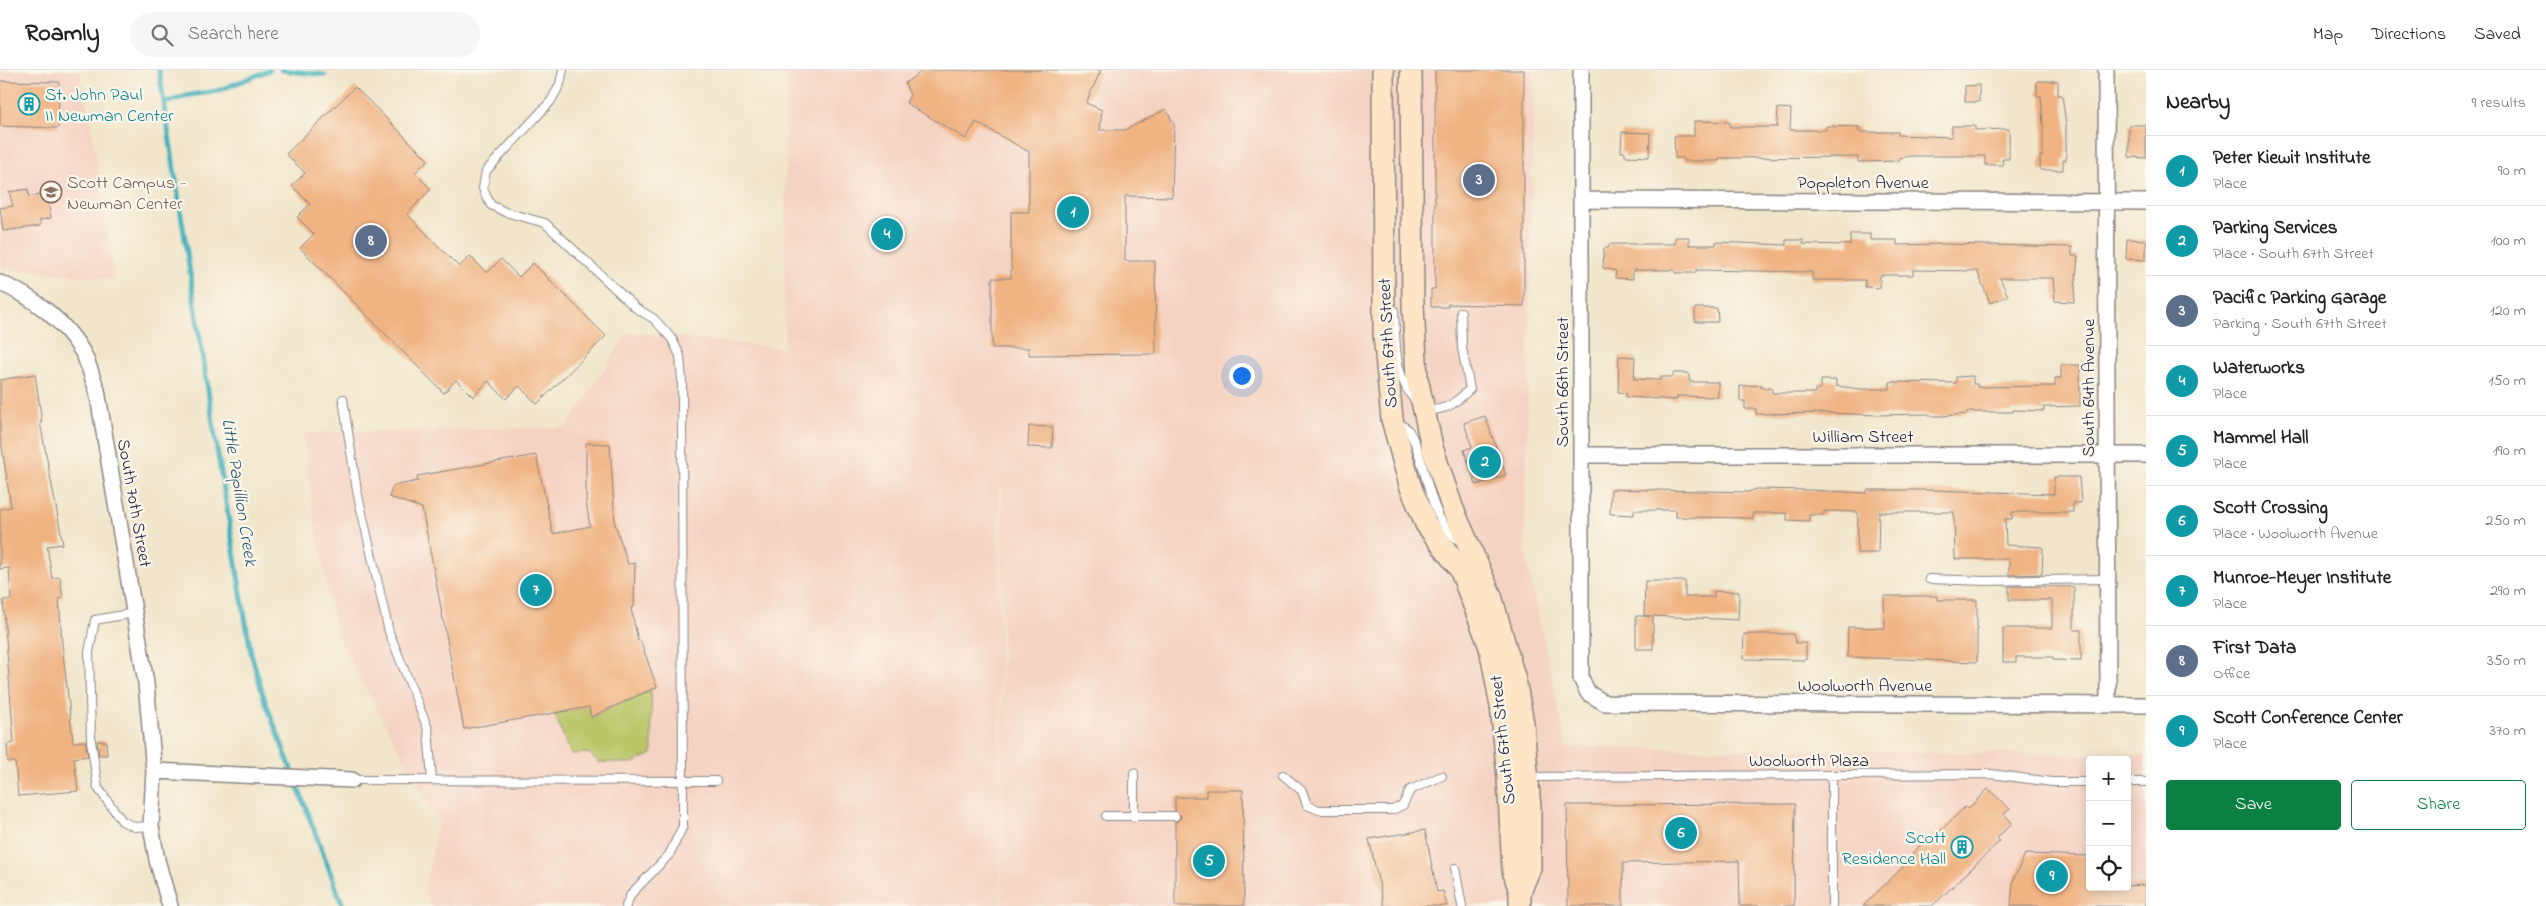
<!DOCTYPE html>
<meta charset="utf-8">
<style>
:root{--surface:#fff;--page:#f6f6f6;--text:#202124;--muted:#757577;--line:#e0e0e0;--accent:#0b8043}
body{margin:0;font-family:"Indie Flower",sans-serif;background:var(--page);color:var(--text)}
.controls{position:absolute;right:15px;bottom:15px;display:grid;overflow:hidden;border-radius:5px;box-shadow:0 2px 12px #0003}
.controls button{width:45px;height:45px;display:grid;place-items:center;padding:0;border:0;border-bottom:1px solid var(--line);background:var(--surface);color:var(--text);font:25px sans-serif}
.you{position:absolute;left:1241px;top:305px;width:18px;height:18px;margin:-12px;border:4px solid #fff;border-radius:50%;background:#1a73e8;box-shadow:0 0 0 8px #1a73e833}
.badge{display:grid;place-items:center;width:32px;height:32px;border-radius:50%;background:var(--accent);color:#fff;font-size:16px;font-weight:700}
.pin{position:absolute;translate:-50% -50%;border:2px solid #fff;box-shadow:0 1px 5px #0006}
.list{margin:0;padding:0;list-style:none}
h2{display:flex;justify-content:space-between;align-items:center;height:65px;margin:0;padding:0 20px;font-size:21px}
h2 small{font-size:16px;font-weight:400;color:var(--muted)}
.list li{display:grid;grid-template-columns:32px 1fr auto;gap:15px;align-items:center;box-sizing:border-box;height:70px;padding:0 20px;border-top:1px solid var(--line)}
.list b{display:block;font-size:19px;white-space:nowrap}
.list p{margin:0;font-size:16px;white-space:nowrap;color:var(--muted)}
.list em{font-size:16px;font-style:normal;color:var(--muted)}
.actions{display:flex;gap:10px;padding:15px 20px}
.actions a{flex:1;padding:11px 0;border:1px solid var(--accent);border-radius:5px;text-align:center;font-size:18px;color:var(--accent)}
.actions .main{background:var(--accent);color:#fff}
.icon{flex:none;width:28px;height:28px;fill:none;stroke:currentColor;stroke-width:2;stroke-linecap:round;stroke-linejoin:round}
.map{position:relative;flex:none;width:2146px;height:836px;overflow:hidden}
header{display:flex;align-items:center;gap:30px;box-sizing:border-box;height:70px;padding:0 25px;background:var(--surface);border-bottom:1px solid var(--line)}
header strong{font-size:24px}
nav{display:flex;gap:28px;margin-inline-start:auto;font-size:18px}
.search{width:350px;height:45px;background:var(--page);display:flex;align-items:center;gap:12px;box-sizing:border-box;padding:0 18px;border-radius:28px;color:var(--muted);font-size:19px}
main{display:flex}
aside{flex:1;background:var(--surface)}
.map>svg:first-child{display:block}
.built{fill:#f5d3c2;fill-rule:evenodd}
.green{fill:#bac668;stroke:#6e7452}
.water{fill:url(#water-waves);stroke:#32697c}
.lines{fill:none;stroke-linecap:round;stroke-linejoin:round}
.stream{stroke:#41b0bc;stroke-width:5}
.building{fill:#f0b382}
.lane-casing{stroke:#8a8483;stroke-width:10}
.street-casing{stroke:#8a8483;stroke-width:18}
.secondary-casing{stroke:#8a8483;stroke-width:24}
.lane{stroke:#fff;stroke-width:8}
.street{stroke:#fff;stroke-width:15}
.secondary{stroke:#fde5c5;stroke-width:21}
.labels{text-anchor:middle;stroke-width:4.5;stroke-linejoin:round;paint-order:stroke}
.culture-label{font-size:18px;fill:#0d838f;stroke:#fbf7ec;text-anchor:start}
.education-label{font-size:18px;fill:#785e54;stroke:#fbf7ec;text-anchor:start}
.street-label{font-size:18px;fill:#22223b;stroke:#fbf7ec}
.water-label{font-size:19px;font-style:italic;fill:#2e5b6f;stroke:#fbf7ec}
</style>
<header>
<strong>Roamly</strong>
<div class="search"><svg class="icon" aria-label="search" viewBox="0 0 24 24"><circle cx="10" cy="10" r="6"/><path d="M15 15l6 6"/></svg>Search here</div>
<nav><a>Map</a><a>Directions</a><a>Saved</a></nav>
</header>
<main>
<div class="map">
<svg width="2146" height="836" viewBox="0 0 2146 836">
<defs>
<pattern id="water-waves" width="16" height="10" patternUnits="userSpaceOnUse" patternTransform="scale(1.25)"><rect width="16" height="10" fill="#41b0bc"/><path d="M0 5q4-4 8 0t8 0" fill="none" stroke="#368f9a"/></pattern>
</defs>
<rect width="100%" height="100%" fill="#fbf7ec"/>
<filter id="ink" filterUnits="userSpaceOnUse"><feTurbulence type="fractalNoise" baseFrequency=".02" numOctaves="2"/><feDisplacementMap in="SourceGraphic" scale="10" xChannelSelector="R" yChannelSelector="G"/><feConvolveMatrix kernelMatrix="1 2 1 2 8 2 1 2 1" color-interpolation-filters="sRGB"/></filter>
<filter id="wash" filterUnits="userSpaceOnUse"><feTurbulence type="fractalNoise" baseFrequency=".0096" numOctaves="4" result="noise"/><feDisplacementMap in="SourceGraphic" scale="20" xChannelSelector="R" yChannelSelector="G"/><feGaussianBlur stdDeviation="1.12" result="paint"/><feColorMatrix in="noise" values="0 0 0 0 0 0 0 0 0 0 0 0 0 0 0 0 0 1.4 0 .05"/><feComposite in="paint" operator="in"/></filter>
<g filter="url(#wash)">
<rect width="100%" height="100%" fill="#f1e6cb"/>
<path class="built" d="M0,0H79L90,47L115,210L0,197Z
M786,0H1534L1525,482L1567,677L2146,685V836H1002V420L999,417L1001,836H431L424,822L438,752L337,566L314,448L303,363L567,357L628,262L784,278ZM2090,690H2127V817H2090Z"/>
<path class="green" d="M651,620L652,684L633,693L598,692L589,683L571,684L554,643L589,637L592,647Z"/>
<path class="water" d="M898,153L902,160L881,171L879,166Z"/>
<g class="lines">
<path class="stream" d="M159,0L217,379L251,583L264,628L343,836
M281,0L325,5
M164,33L190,25L217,21L270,0"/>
</g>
<g id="blocks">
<path class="building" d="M924,0H1101L1086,33L1102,40L1100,60H1125L1166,39L1174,54L1172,127L1125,126V191H1155L1156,284L1029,285V278H992V208H1011V142H1029V82L976,52L966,69L906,33L910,25L905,13Z
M1435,0H1524V236L1448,234V237H1431V219H1435Z
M0,11L59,12L58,58L0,56Z
M2037,11H2058V25H2062L2066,55V90H2063V100H2040V86H2043V55L2041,26H2037Z
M1979,15V32H1965V16Z
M355,17L428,90L415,103L431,119L407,144L459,197L470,186L487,203L501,189L519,207L533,193L606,266L537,334L519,316L506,329L488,311L473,327L456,310L444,323L300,178L314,164L297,147L310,134L292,116L305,103L286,84Z
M1778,38L1791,39L1790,60H1826V56L1859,57V62H1898V65L1952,67V56H1975V60L2009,59V89H2002L2003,95H1985V86H1911L1899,88V91L1858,92V87L1719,88V91H1684V88H1675L1674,66H1694V51L1730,52V57H1777Z
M2129,55H2146V88L2129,87Z
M1622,62L1650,63L1649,87L1625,86V82H1621Z
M28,119L29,127L47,124L51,148L40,150V156L3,161L0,138L13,136L9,122Z
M1850,164H1870V170H1897V175L1944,174L2072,177V186H2078L2074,232L2055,231L2053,208H2000L2008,226L1990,233L1977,201L1913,200V205H1880V218L1865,217V210H1812V202L1696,200V203H1675V200H1633V209L1615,208L1616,201L1603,198L1604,178H1609V174H1675V167H1689V175H1716V172L1786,175V170H1803V174L1850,175Z
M2127,169L2146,170V190L2126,189Z
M1695,238H1717L1718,252H1697L1695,251Z
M1619,286L1635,287L1634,309L1660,310V307H1673V303H1688L1690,312H1718V327L1677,326V330L1626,327V323L1618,322Z
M2061,295H2080V336L2044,337V341L2013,340V342H1967V344L1941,346H1929V344L1877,345L1825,343L1756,344V339H1745V331H1740V316L1762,315V318H1772V323H1815V319H1821V310H1836V316L1860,319H1890V312L1956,313V307L1973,306V314H1977V317L2055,316V308H2061Z
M35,304L42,352H40L63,474L47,476L52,508L60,507L63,528H59L62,573L73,672L85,671L88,686L74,688L78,721L18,726L15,692H8L7,674L14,673L3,530H11L9,498L0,499V439L11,437L0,364V310Z
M1485,346L1506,405L1476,415L1464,380L1472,377L1464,353Z
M1029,356L1053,357L1052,378L1028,377Z
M586,373L610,374L615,454L628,494L635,493L634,537L631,538L638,571L640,570L657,617L591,647L589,637L464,659L422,438L389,427L393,416L418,411L417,406L536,385L553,464L590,456L586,432Z
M2054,407H2079L2081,433H2073V442H2012V449H2005L2006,475L2043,477L2042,504L2009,505V489H1955L1954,442H1879L1878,483H1857L1858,442L1824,441V445H1809V451L1787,450V443H1753V448L1676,447V440H1634V445L1610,444L1611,419L1748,422L1756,419L1809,420L1867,423V420H1931L2054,424Z
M1645,511H1685V527H1714V521L1739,522L1738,550L1653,546V579H1636V546H1651H1644Z
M2009,516L2074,517V560H2081V591L2053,590V587H2016V592H2003V558H2052V530H2009Z
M1884,526H1937V530H1977V592L1847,587L1848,557L1885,558Z
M1744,564H1793L1796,573H1806V590L1743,589Z
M97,671H106L107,685H99Z
M1988,719L2010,739L2004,744L2012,753L1997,768L2000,771L1969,801L1932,836H1863L1914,786L1912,784L1926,769L1929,772L1965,737L1968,739Z
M1206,720H1243L1244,836H1175V752L1180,749L1181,746L1175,740V727H1206Z
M1795,734L1794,836H1740L1739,791L1623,793V836H1568L1567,735Z
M1425,760L1437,822L1443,821L1447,836H1384L1369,769Z
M2025,784L2090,786V817L2146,815V836H2011L2013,811Z"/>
</g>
</g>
<g filter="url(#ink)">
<use href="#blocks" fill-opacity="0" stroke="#8a8483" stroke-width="1"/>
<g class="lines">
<g class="lane-casing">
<path id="lane" d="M563,0L560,14L551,31L486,101L483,118L486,126L491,135L505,142L545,153L636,238L654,249L672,269L680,286L682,311L683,756L669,785L631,824L626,836
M1394,240C1396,274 1393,306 1417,333
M343,329L357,421L389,562L428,659L432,710
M1425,340C1447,341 1455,333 1470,319L1462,278L1461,242
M1396,352C1400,354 1407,357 1409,361C1428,392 1427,452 1461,472
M1929,509L1986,511L2107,509
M134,543L95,550L89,582L91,671L98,718L122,751L135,757L151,756
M1134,703V746
M1283,705L1302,721L1307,735L1319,740H1392L1403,735L1410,720L1442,706
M1529,707L1991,704L2052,712H2090
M352,710L716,711
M2127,712H2146
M1106,746H1175
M1455,798L1462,836
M1832,836V705"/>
</g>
<g class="street-casing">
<path id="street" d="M1581,0V608L1588,623L1605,633L2146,635
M2106,0L2108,635
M1581,130L2146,132
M0,213C32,226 66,252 83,283C89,294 92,308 97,320L146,613L154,701
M1581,385H2146
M170,836L157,790L151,756L154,701L352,710"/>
</g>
<g class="secondary-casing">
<path id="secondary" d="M1383,0L1384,264L1392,349L1410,415L1426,454L1460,499L1490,577L1501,636L1508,707L1513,800L1520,822V836
M1411,0L1413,236L1417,308L1432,377L1452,437L1491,526L1515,610L1523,653L1530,738V798L1520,822"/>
</g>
<use href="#lane" class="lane"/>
<use href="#street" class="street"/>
<use href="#secondary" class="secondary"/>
</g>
</g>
<defs>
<g id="building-ring" transform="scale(1.125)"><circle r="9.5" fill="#fbf7ec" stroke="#0f9aa8" stroke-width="1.5"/><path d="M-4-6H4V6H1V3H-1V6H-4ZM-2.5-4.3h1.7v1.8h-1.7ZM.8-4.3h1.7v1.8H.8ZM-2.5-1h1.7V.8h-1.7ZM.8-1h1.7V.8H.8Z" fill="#0f9aa8"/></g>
<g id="university-ring" transform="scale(1.125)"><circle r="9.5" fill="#fbf7ec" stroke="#8d6e63" stroke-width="1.5"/><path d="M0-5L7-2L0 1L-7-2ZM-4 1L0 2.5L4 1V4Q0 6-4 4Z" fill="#8d6e63"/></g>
</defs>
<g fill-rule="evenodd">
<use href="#building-ring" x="29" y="34"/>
<use href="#university-ring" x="51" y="122"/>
<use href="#building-ring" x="1962" y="777"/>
</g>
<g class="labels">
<g class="culture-label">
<text x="45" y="30">St. John Paul<tspan x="45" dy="21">II Newman Center</tspan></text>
<text x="1946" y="773" text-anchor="end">Scott<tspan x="1946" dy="21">Residence Hall</tspan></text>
</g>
<g class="education-label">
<text x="67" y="118">Scott Campus -<tspan x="67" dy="21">Newman Center</tspan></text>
</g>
<g class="street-label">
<text x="1863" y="118">Poppleton Avenue</text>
<text transform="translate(1387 273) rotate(-93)" y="6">South 67th Street</text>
<text transform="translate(1562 312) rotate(-90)" y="6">South 66th Street</text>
<text transform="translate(2088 318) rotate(-90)" y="6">South 64th Avenue</text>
<text x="1863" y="372">William Street</text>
<text transform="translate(135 433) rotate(80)" y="6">South 70th Street</text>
<text x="1865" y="621">Woolworth Avenue</text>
<text transform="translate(1502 670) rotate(-96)" y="6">South 67th Street</text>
<text x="1809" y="696">Woolworth Plaza</text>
</g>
<g class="water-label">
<text transform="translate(241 422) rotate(81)" y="7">Little Papillion Creek</text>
</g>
</g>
</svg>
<div class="controls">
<button>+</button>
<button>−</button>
<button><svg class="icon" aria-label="locate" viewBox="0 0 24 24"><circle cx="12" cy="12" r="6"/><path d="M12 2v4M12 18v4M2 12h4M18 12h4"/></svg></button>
</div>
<div class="you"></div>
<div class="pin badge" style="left:1073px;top:142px;background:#0f9aa8">1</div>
<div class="pin badge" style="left:1485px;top:392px;background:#0f9aa8">2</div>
<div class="pin badge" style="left:1479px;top:110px;background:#5c6f8a">3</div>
<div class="pin badge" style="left:887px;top:164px;background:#0f9aa8">4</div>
<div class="pin badge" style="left:1209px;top:791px;background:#0f9aa8">5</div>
<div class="pin badge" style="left:1681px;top:763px;background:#0f9aa8">6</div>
<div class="pin badge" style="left:536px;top:520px;background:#0f9aa8">7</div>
<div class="pin badge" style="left:371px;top:171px;background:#5c6f8a">8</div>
<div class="pin badge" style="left:2052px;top:806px;background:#0f9aa8">9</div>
</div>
<aside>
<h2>Nearby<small>9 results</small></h2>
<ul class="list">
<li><span class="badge" style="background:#0f9aa8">1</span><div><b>Peter Kiewit Institute</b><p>Place</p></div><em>90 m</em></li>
<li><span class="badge" style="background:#0f9aa8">2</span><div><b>Parking Services</b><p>Place · South 67th Street</p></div><em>100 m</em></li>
<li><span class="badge" style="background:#5c6f8a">3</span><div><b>Pacific Parking Garage</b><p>Parking · South 67th Street</p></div><em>120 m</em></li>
<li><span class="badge" style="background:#0f9aa8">4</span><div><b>Waterworks</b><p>Place</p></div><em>150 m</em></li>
<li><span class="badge" style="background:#0f9aa8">5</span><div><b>Mammel Hall</b><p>Place</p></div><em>190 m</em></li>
<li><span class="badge" style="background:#0f9aa8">6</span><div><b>Scott Crossing</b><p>Place · Woolworth Avenue</p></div><em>250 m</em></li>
<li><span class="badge" style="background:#0f9aa8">7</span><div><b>Munroe-Meyer Institute</b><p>Place</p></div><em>290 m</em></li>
<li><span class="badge" style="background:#5c6f8a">8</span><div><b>First Data</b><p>Office</p></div><em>350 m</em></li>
<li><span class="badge" style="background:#0f9aa8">9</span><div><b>Scott Conference Center</b><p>Place</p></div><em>370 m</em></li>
</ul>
<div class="actions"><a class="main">Save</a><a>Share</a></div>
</aside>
</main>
